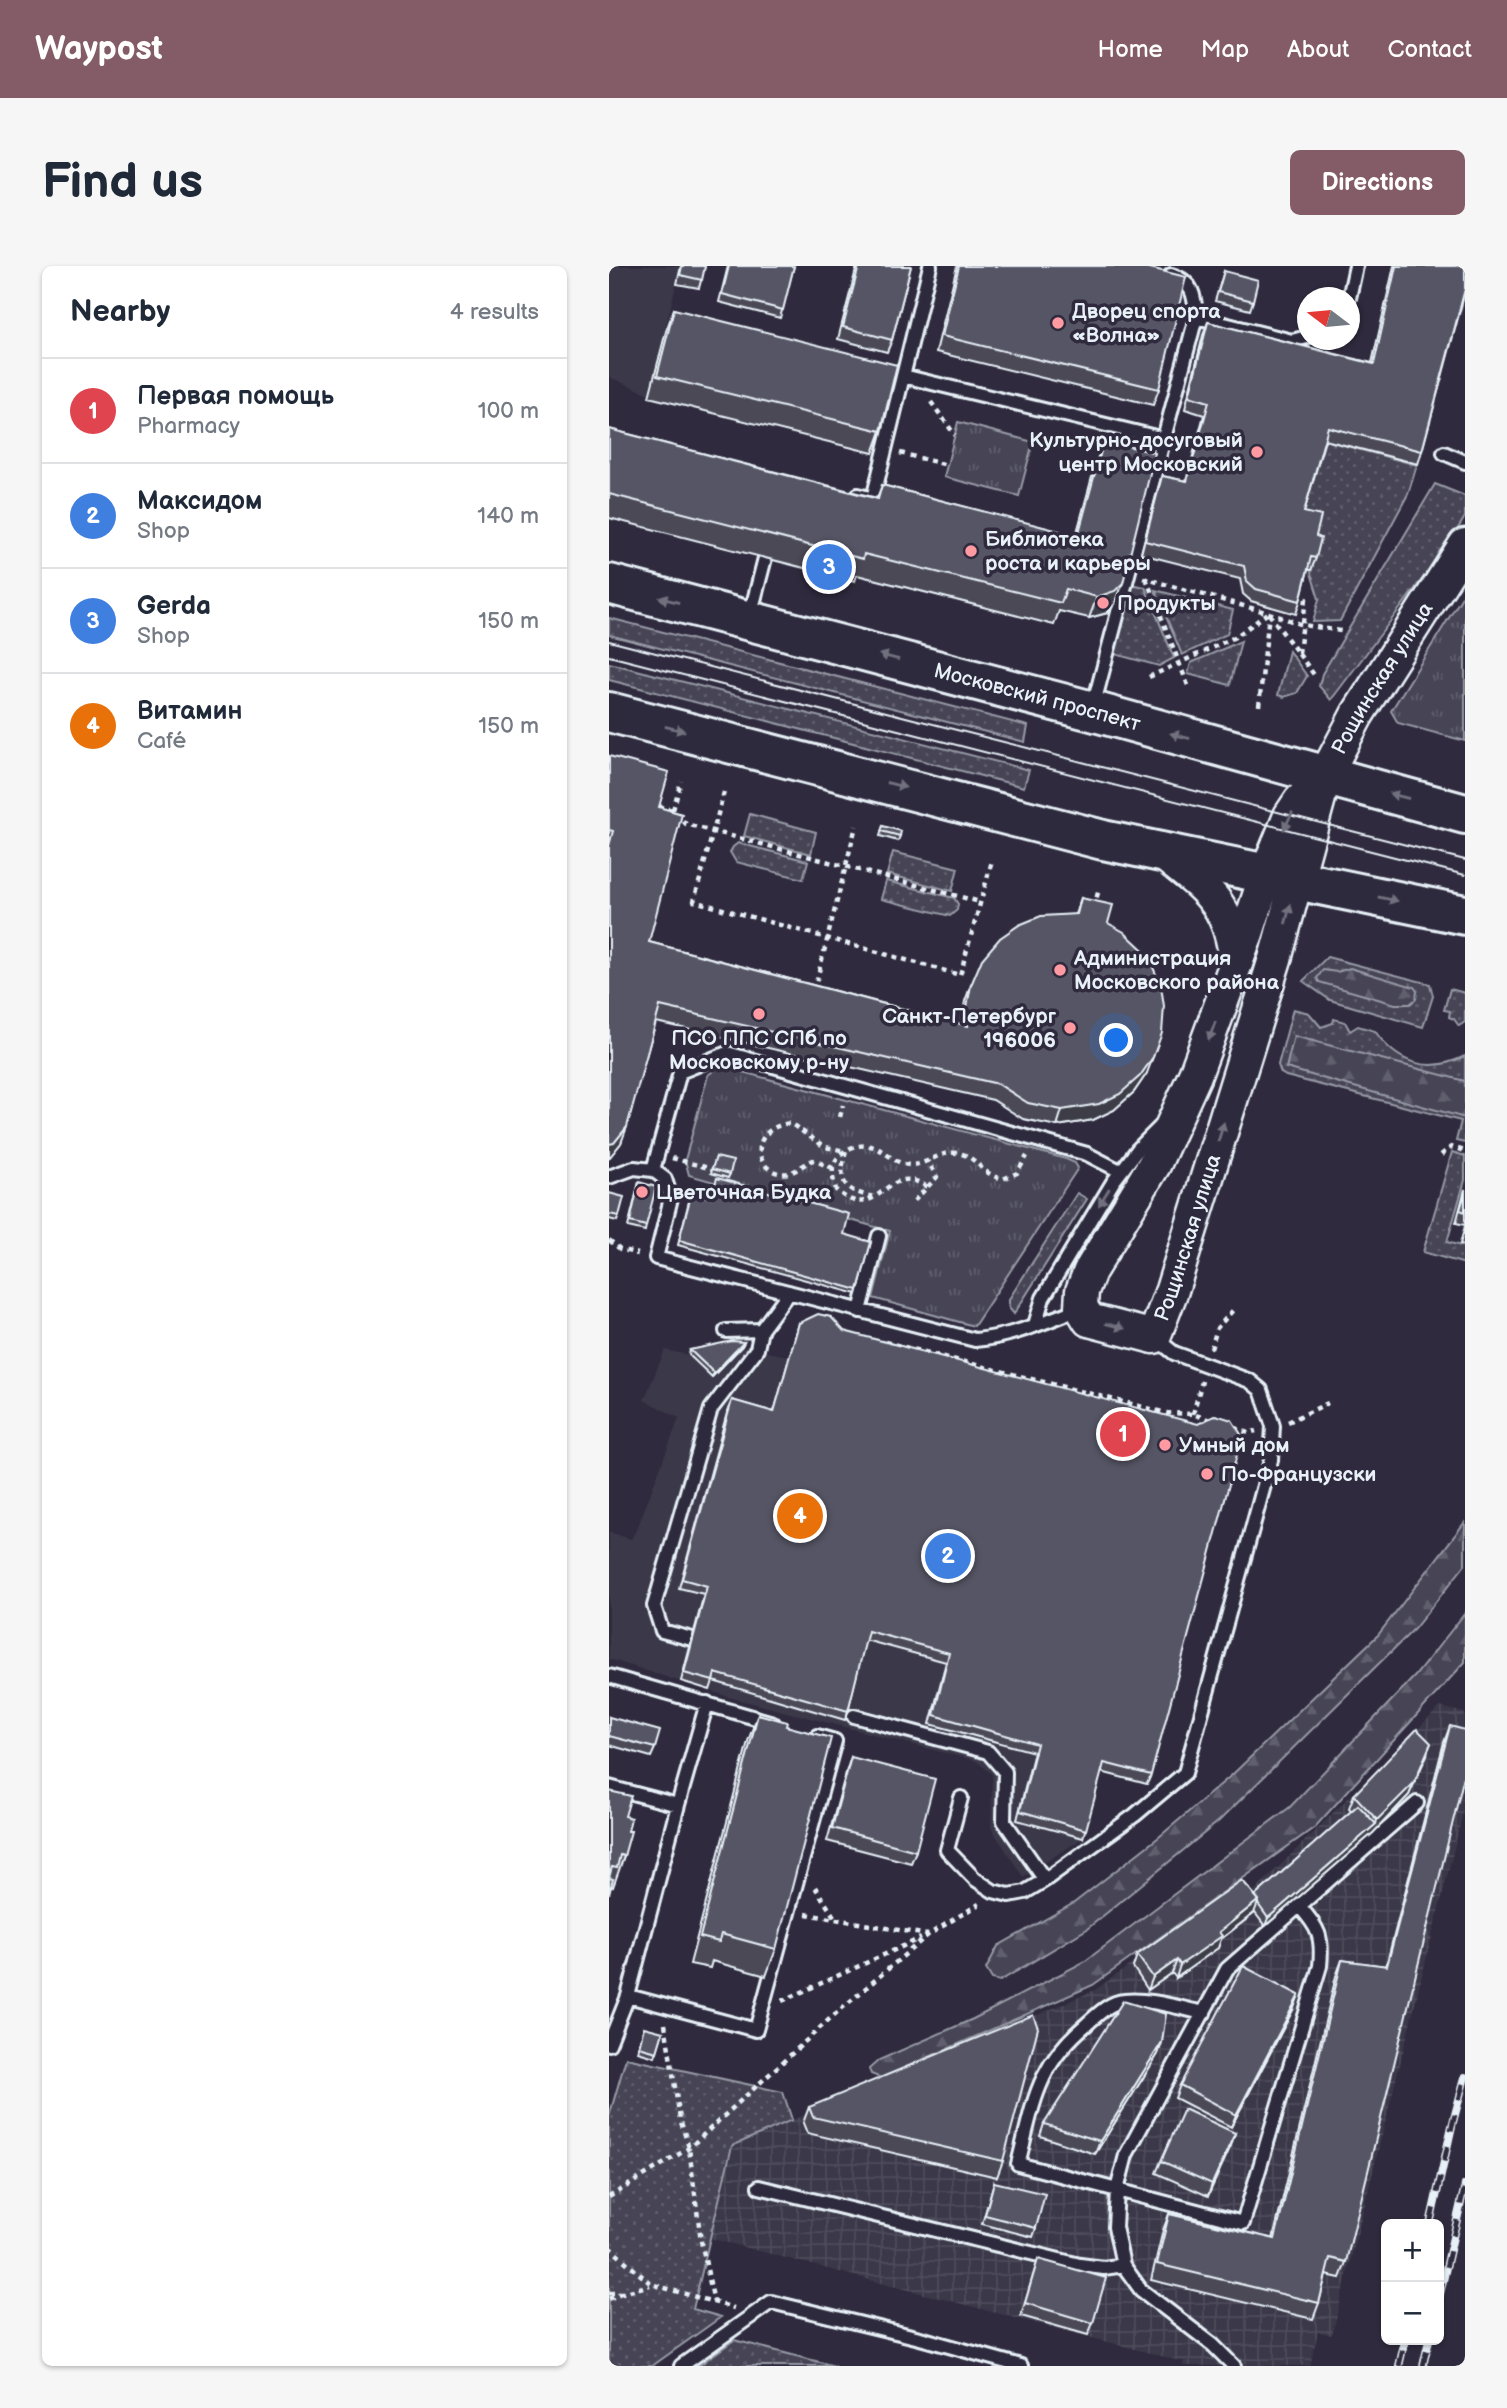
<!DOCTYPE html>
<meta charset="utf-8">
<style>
:root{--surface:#fff;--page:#f6f6f7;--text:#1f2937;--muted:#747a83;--line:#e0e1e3;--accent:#845c67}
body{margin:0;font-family:"Balsamiq Sans",sans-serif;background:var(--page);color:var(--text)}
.controls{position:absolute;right:21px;bottom:21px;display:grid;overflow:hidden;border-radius:10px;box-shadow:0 2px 5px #0004}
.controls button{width:63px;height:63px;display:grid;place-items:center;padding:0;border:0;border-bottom:2px solid var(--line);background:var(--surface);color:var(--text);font:35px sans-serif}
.compass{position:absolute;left:688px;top:21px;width:63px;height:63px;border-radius:50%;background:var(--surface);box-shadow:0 2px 5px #0004;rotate:286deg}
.you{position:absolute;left:508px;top:775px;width:24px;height:24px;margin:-18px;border:5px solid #fff;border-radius:50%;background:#1a73e8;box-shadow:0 0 0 10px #1a73e833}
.badge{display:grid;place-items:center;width:46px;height:46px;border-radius:50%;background:var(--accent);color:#fff;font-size:23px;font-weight:700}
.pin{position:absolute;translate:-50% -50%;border:4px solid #fff;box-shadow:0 2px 7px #0006}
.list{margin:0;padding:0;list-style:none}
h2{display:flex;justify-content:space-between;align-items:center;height:91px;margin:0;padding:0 28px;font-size:30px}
h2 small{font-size:23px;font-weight:400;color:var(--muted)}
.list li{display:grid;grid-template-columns:46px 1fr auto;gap:21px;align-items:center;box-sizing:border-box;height:105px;padding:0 28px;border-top:2px solid var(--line)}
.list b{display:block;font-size:26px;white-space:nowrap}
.list p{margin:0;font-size:23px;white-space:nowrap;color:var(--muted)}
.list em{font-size:23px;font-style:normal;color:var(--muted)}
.map{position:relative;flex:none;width:856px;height:2100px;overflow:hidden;border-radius:10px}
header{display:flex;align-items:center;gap:42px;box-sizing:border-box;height:98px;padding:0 35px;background:var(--accent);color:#fff}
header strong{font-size:33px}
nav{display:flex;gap:38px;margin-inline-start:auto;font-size:24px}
.intro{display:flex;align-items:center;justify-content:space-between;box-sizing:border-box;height:168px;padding:0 42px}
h1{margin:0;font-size:49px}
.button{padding:18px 32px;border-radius:10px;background:var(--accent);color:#fff;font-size:24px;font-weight:700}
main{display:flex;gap:42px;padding:0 42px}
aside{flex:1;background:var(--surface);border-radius:10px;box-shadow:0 2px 5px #0004}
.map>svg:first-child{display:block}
.built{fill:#3b3749}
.industrial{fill:url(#industrial-grid)}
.grass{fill:url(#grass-dots);stroke:#979aa6;stroke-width:2}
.forest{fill:url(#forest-firs);stroke:#979aa6;stroke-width:2}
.park{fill:url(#park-tufts);stroke:#979aa6;stroke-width:2}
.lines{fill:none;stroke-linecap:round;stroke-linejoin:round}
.service-casing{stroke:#e8f1f8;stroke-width:18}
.tertiary-casing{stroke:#e8f1f8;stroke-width:37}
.primary-casing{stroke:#e8f1f8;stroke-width:44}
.path{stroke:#e8f1f8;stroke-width:4.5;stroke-dasharray:5 5;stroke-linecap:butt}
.service{stroke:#2f2a3d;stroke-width:12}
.tertiary{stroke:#2f2a3d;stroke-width:32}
.primary{stroke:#2f2a3d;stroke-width:38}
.tram{stroke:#e8f1f8;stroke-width:2}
.rail-casing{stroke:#e8f1f8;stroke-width:8}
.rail{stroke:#2f2a3d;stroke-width:5;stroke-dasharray:16;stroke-linecap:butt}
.wall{fill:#4b4957;stroke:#e8f1f8;stroke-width:2}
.shaded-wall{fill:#3d3c47;stroke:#e8f1f8;stroke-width:2}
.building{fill:#575565;stroke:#e8f1f8;stroke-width:2}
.oneway{fill:#70707e}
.poi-dot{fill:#ff9aa2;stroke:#2f2a3d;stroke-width:2.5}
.labels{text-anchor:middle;stroke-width:7;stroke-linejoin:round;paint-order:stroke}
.poi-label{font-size:21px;font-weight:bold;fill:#e8f1f8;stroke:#2f2a3d;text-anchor:start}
.street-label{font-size:21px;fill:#e8f1f8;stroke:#2f2a3d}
</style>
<header>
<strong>Waypost</strong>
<nav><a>Home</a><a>Map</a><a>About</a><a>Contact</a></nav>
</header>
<div class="intro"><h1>Find us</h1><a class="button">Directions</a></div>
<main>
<aside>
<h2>Nearby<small>4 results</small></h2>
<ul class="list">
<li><span class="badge" style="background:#e0444e">1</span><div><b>Первая помощь</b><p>Pharmacy</p></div><em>100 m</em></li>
<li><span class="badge" style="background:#3f7fe0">2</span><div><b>Максидом</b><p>Shop</p></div><em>140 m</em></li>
<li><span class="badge" style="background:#3f7fe0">3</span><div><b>Gerda</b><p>Shop</p></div><em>150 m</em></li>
<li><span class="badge" style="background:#e8710a">4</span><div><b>Витамин</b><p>Café</p></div><em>150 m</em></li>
</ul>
</aside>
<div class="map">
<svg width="856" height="2100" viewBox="0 0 856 2100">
<defs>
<pattern id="industrial-grid" width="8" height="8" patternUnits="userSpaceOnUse" patternTransform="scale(1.75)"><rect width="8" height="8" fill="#3b3749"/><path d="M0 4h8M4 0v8" fill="none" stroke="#4e4b5b"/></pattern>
<pattern id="grass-dots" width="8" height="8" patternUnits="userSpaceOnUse" patternTransform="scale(1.75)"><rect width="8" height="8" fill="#464455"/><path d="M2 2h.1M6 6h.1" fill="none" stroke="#615f6e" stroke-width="1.8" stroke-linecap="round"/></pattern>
<pattern id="forest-firs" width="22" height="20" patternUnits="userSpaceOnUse" patternTransform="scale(1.75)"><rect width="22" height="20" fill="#464455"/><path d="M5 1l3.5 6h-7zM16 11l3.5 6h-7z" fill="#615f6e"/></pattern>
<pattern id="park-tufts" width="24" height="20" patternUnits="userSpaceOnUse" patternTransform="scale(1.75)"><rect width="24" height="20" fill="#464455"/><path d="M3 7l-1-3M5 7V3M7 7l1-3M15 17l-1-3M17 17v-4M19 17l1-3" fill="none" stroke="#615f6e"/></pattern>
</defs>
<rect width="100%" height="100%" fill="#2f2a3d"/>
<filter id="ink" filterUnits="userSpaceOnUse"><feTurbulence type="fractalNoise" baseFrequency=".0143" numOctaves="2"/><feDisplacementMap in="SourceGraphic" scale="14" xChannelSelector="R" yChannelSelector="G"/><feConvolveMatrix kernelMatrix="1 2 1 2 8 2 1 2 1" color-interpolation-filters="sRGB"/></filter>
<g filter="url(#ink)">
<path class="built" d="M0,0H72L40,128L0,111Z
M187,1065L538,1518L492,1506L474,1572L414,1611L382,1562L383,1508L367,1495L123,1432L0,1393V1266L22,1273L29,1260L70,1152L35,1134L56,1084L80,1089L122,1079L179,1090Z"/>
<path class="industrial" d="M831,1441L856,1447V1539L723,2069L709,2066L701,2100H574L575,2096L100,1972L123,1880L486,1724L631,1621L640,1630Z"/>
<path class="grass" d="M715,174L808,199L799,228L731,355L704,356L710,333L702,307L708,284L692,258Z
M826,218L856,230V251L838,280L722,434L710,420L713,408Z
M521,318L536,321L565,392L550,400L502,387Z
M546,324L624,344L618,368L573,389Z
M0,352L419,460L416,476L0,369Z
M632,375L621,419L579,408L582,397Z
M680,385L698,410L688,427L675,431L669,429Z
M0,397L420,504L415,521L0,414Z
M141,548L207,566L202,588L135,570Z
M129,577L199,595L194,613L127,596L121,586L124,581Z
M284,586L349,602L343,625L278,608Z
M277,615L345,632L349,638L348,644L341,650L272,633Z
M718,691L821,718L824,730L814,761L721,734L694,715Z
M841,723L856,727V756L850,760L845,753L840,751L841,745L835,744Z
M684,743L700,747L712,761L724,757L725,753L736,756L741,765L749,760L766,765C788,798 820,808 856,790V877L847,875L852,855L677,810L672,807L669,799Z
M843,886L856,890V914L838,976L856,981V998L814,986Z
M468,927L478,933L405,1048L400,1042V1033Z
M17,1792L174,1826L183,1854L123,1880L84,2043L112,2051L43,2100H0V1851Z
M125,2074L226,2100H89Z"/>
<path class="forest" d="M741,702L805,721L808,725L807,733L801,738H786L710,716L708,712L714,704L728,706Z
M685,770L856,815V852L677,802Z
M856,1256V1299L805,1363L610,1555L478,1663L391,1715L383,1713L377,1703L389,1680L465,1637L550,1571L624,1508L769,1369Z
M856,1347V1396L706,1561L484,1719L272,1812L262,1808L260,1803L270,1794L364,1753L475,1696L681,1541L806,1410Z"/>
<path class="park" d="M349,156L424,176L410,230L335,211Z
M856,326V475L789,457L782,445Z
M111,800L457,893L466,897L469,902L365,1060L264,1032L281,965L80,909L76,894L99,809Z"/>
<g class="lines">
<g class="service-casing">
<path id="service" d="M740,32L747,0
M587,51L683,75L698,71
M294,110L555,173
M835,187L856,196
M249,229L264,233L321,0
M141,350L156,292
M484,441L587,51C586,31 584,15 562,9
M44,904L71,806L118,787L478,888L511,905
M0,911L25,902L44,904L56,913L62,932L47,992L366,1074C403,1071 437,1055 472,1042
M251,1045L270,970
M426,1059L434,1032L504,916L529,883L550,862
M117,1065L152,1064
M83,1373L53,1365L45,1340L102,1143L148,1083L152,1064L180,1026
M0,1410L164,1457
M245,1450L379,1486L396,1506L395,1555L436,1614
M0,1521L69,1539
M352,1532L338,1584L366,1613L384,1625L400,1629L416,1626L436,1614L526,1549L576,1507L662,1194L664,1160L652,1124L641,1115L565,1087L545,1071
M19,1730L147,1764L226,1475L208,1470
M595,1747C570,1742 540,1732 515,1735C501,1736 489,1748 479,1757C427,1800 425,1836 409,1898L634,1957L711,1700C714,1671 710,1662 690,1640
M0,1778L19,1730L69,1539L98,1437
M150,1921L471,1999L495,2002L514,1999
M72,2100L162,2036L311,2072L412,2100
M625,2100L604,2079L532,2024L514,1999L506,1961L508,1924L517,1889L618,1703L808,1537"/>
</g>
<g class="tertiary-casing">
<g id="tertiary">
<path id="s1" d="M716,510L691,535L681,550L657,608L638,667L586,809L545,899L481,1005L473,1025L472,1041L480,1054L545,1071L563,1024L666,693L716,510L748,449L856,279"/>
<path d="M553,587C597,623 621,636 627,697"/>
</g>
</g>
<g class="primary-casing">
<g id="primary">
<path id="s2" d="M0,318L483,445L856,548"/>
<path d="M0,446L494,574L856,649"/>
</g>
</g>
<path class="path" d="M322,136L346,169
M291,187L338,199
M534,312L660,347L694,359L732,365
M537,312L580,422
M660,348L706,410
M690,387L697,333L691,331
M540,411L626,371L659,347
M650,440L660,348
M115,526L85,635L351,709L383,595
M49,540L64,544L77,558L371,636
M64,544L72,515
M485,641L490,623
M205,725L247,560
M231,851L234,839
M832,889L842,881L856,885
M63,892L103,903
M224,902L204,894C196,897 188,905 180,907C147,913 135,863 181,857L216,881L237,885C228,917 235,926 267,931
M318,921C276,892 270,962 227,924C225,917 223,910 224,902C228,883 251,875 268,882C279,888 287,898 301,899C320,899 333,882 353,888C368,892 372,908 394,913L408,907L418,890
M305,935L328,911L319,895
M0,974L11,983L29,988
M276,1076L558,1147L584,1148L604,1155
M602,1083L608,1062L626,1042
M584,1148L593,1115
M679,1156L719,1137
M625,1162L640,1167L647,1165
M206,1621L226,1652
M197,1648L319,1669L370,1638
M173,1735L312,1672
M56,1758L71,1853L80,1882L92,1975L105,2036
M0,1931L80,1882L225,1749L319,1669
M0,1981L42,2018L125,2042
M0,2027H14L41,2019
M0,2033L12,2027"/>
<use href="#service" class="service"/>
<use href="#tertiary" class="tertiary"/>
<use href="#primary" class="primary"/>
<path class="tram" d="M0,375L856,594
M0,390L856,609"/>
<g class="rail-casing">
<path id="rail" d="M821,1958L843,1860L856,1811
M830,2032L856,1919
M790,2100L796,2074
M814,2100L820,2074"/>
</g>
<use href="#rail" class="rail"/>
</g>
<path class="wall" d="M72,0H96L90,22L68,18Z
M119,0H185L171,52L110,36Z
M248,0H302L283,74L278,86L229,73Z
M348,0H533L550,123L544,139L327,86Z
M785,0H856V26L813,185L809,198L716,174L695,246L707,270V292L702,304H699L691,335L687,348L642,335L634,328L631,313L532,288L549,222L553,210L577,215L595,149L576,143L594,69L599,56L763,97Z
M615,5L644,35L641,44L606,35Z
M65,43L272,165L264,187L40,131L57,65Z
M0,163L268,232L273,219L467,270L487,196L495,174L506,338L498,347L480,352L450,345L445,359L248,309L246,315L0,252Z
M0,490L50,541L40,676L352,758L356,735L362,719L466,648L472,632L499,657L538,807L525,826L505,844L484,854L448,860L414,853L384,834L47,756L12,877L0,892Z
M274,560L291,570L289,575L271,570Z
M107,891L121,908L119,912L102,907Z
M30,916L37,960L36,965L19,961Z
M856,923V959L847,957Z
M0,927L10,950L8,955L0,953Z
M81,931L262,976L248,1028L69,979Z
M856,960V979L851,978Z
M190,1057L542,1509L538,1518L492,1506L474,1572L408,1554L425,1486L321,1458L337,1396L256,1374L239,1445L236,1454L104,1415L101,1424L72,1415L95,1328L70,1322L119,1143L123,1134L165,1146Z
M135,1076L133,1080L103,1111L80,1089L81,1084Z
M149,1448L177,1460L167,1683L157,1710L103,1695L101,1702L81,1698L139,1475Z
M0,1451L46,1482L42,1491L0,1479Z
M841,1460L737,1996L731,2012L717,2009L710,2037L704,2053L542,2014L554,1964L560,1948L664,1973L727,1710L733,1694L777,1700L835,1476Z
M818,1489L800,1529L764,1567L656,1660L646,1647L612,1673L609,1682L567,1712L563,1707L539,1724L524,1701L528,1689L646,1630L743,1545L740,1542L745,1529Z
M242,1491L307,1585L302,1597L218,1575L238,1503Z
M0,1525L16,1550L19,1565L15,1590L4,1621L2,1620L0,1628Z
M685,1742L622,1861L566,1832L571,1819Z
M34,1766H54L46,1791L29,1786Z
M553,1776L549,1788L486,1888L431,1870L435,1858Z
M200,1841L394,1895L388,1911L198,1867L194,1857Z
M626,1867L599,1930L547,1907L552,1895Z
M385,1916L427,1962L424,1971L373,1958Z
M429,1993L484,2057L479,2069L412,2050Z"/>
<path class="shaded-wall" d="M514,317L506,338L498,347L480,352L488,331Z
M544,791L538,807L525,826L505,844L484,854L448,860L453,844Z
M18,861L12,877L0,892V878Z
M135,1076L133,1080L103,1111L105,1107Z
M822,1477L800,1529L764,1567L656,1660L659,1652L767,1558L768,1554Z
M650,1634L645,1647L612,1673L609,1682L567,1712L571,1699L610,1666Z
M568,1694L563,1707L539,1724L544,1711Z
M690,1729L685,1742L622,1861L627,1849Z
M553,1776L549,1788L486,1888L491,1875Z
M626,1867L622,1880L599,1930L603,1918Z"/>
<path class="building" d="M73,0H96L93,14L71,9Z
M120,0H185L174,44L113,28Z
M250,0H302L283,74L234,61Z
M350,0H533L577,11L550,123L333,70Z
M787,0H856V23L813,185L719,161L695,246L712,250L707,270L712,272L707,292L702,291L691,335L647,323L638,315L635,300L536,275L553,210L578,215L600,136L580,130L599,56L765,98Z
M615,5L649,14L644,35L609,26Z
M65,43L288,99L272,165L48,110Z
M0,163L269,233L273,219L469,270L495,174L546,187L514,317L506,325L488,331L457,323L452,337L255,288L254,293L0,228Z
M0,490L60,506L50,541L73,548L40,676L359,760L358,741L362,719L373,693L391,672L410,659L432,650L468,648L472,632L504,639L499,657L515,666L533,683L543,699L552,720L555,740L553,767L544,791L531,810L511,828L490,838L453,844L419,837L389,818L51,740L18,861L5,877L0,878V580L4,565L0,564Z
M274,560L292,565L291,570L272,565Z
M107,891L124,895L121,908L103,903Z
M108,912L240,948L235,968L262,976L249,1024L70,974L83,926L102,932Z
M30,916L47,921L37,960L21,956Z
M0,927L15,931L10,950L0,948Z
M856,927V946L851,944Z
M209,1048L222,1051L235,1065L589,1158L607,1149L623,1154L633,1170L542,1509L495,1497L477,1564L411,1545L428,1478L325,1449L340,1387L259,1365L239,1445L106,1407L104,1415L75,1407L98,1320L73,1313L123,1134L165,1146L190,1057Z
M123,1075L135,1076L105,1107L81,1084Z
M149,1448L178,1456L177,1460L222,1472L167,1683L112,1668L110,1676L91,1671Z
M0,1451L51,1465L46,1482L0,1470Z
M841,1460L856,1464V1506L737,1996L721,1992L710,2037L548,1998L560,1948L666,1973L733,1694L778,1700Z
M808,1463L822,1477L805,1517L768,1554L745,1529Z
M242,1491L326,1513L307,1585L223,1562Z
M0,1525L22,1530L16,1550L22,1552L19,1565H22L15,1590L11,1589L8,1602L3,1601L0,1612Z
M749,1539L767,1558L659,1652L649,1638L650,1634L646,1630Z
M0,1612L4,1613L0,1628Z
M633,1614L650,1634L610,1666L613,1670L571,1699L568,1694L544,1711L528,1689Z
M634,1700L690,1729L627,1849L571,1819Z
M514,1735L557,1748L553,1776L491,1875L435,1858Z
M424,1749L429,1762L394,1895L204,1851L200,1841Z
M35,1761L54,1766L48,1786L30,1781Z
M575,1843L626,1867L603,1918L552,1895Z
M385,1916L436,1928L427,1962L376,1949Z
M429,1993L497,2012L484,2057L416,2037Z"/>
<defs><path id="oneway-solid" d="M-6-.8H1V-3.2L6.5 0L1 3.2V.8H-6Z" transform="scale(1.75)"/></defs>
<g class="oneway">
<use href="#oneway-solid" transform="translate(60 334) rotate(-166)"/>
<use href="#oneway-solid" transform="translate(280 391) rotate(-165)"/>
<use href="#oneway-solid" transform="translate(66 463) rotate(14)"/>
<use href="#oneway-solid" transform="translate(571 470) rotate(-165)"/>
<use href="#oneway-solid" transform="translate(287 519) rotate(15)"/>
<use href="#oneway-solid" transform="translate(790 530) rotate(-165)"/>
<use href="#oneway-solid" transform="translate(679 555) rotate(116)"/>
<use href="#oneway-solid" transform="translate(779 633) rotate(12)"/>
<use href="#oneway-solid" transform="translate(679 648) rotate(-75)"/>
<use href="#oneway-solid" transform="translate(603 765) rotate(110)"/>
<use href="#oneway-solid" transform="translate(612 866) rotate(-73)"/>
<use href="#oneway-solid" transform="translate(495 931) rotate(121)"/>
<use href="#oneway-solid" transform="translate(506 1060) rotate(15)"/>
</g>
</g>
<g class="poi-dot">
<circle cx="449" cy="57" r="7"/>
<circle cx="648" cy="186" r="7"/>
<circle cx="362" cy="285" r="7"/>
<circle cx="494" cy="337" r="7"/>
<circle cx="451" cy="704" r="7"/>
<circle cx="150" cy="748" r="7"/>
<circle cx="461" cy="762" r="7"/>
<circle cx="33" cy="926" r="7"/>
<circle cx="556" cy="1179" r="7"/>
<circle cx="598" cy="1208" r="7"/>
</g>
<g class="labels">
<g class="poi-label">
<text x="463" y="52">Дворец спорта<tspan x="463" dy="24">«Волна»</tspan></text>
<text x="634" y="181" text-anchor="end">Культурно-досуговый<tspan x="634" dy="24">центр Московский</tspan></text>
<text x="376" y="280">Библиотека<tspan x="376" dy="24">роста и карьеры</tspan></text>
<text x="508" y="344">Продукты</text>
<text x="465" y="699">Администрация<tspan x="465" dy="24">Московского района</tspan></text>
<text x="447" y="757" text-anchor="end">Санкт-Петербург<tspan x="447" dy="24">196006</tspan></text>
<text x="150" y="779" text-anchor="middle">ПСО ППС СПб по<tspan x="150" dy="24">Московскому р-ну</tspan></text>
<text x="47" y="933">Цветочная Будка</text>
<text x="570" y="1186">Умный дом</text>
<text x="612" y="1215">По-Французски</text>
</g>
<g class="street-label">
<text dy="7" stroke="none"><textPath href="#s1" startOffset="1372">Рощинская улица</textPath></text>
<text dy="7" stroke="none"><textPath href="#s2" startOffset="443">Московский проспект</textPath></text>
<text dy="7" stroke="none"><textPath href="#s1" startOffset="777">Рощинская улица</textPath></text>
</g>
</g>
</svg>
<div class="controls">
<button>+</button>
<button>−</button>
</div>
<svg class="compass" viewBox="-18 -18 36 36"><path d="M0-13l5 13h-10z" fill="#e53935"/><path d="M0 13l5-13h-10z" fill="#747a83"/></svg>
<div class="you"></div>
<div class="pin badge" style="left:514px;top:1168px;background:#e0444e">1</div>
<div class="pin badge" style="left:339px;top:1290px;background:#3f7fe0">2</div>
<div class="pin badge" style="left:220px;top:301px;background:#3f7fe0">3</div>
<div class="pin badge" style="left:191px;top:1250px;background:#e8710a">4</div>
</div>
</main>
